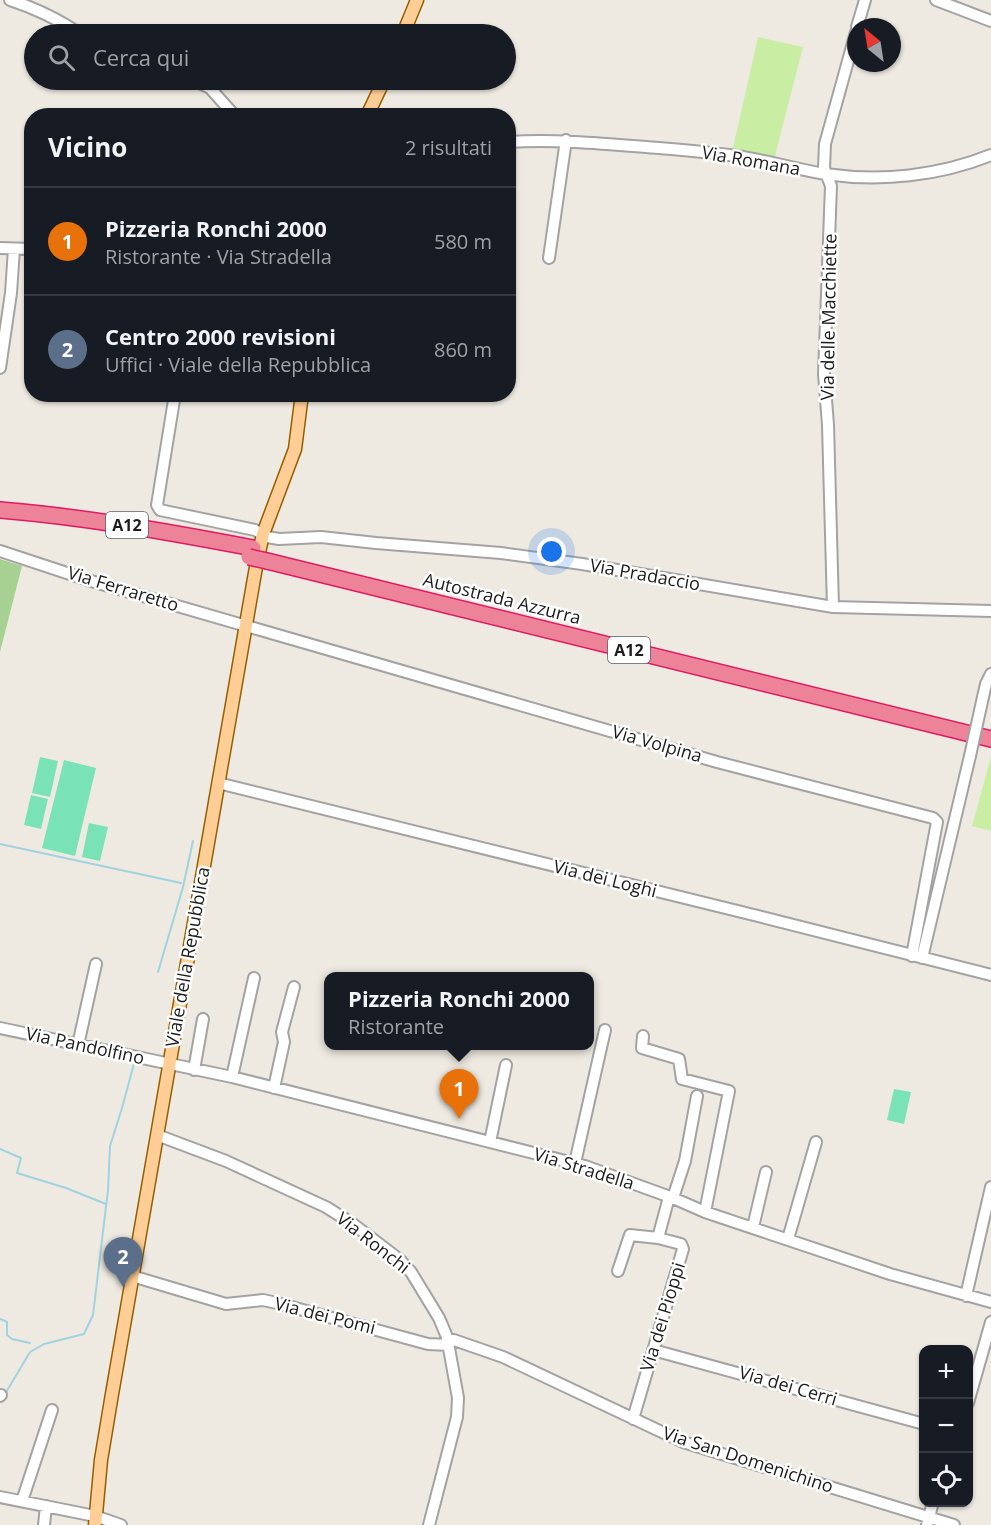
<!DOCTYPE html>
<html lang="it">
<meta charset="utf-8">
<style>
:root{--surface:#171b24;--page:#242831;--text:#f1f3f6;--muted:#9ea1a6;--line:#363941;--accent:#df868a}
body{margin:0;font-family:"Open Sans",sans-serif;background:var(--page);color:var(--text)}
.controls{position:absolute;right:18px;bottom:18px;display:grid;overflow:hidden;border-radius:12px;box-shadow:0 2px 4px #0004}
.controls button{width:54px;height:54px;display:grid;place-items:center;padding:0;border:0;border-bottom:2px solid var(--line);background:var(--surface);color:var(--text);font:30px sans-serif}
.compass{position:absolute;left:847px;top:18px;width:54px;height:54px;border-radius:50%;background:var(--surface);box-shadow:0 2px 4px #0004;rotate:330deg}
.you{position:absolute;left:552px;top:552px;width:21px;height:21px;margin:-15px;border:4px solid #fff;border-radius:50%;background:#1a73e8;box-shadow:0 0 0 9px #1a73e833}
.badge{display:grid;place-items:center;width:39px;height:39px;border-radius:50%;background:var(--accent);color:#fff;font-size:20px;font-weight:700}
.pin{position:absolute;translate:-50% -50px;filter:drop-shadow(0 2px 3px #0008)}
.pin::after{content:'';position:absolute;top:32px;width:21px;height:18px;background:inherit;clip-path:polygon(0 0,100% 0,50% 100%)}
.popup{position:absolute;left:324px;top:972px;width:270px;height:78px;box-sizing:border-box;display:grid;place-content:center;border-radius:12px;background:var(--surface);filter:drop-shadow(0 2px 4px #0005);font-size:20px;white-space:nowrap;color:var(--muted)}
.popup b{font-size:22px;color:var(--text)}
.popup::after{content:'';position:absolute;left:50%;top:100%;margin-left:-12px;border:12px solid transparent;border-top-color:var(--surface)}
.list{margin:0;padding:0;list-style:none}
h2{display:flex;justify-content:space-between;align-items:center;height:78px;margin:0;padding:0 24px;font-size:26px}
h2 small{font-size:20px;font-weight:400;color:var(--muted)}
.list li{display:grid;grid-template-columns:39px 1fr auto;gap:18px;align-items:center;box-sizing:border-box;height:108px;padding:0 24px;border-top:2px solid var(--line)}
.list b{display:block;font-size:22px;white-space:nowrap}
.list p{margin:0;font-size:20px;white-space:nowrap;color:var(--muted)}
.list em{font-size:20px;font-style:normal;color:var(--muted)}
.icon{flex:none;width:33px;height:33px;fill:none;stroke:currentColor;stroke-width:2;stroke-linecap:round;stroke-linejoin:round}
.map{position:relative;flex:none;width:991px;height:1525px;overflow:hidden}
.search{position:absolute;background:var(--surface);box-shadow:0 2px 4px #0004;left:24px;top:24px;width:492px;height:66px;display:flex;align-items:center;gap:15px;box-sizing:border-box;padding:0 21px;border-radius:33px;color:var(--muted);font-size:22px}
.panel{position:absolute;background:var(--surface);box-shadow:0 2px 4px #0004;left:24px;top:108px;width:492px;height:294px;border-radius:24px}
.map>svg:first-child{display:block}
.grass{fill:#c9eda3}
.forest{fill:#a7d193}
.pitch{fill:#79e3b7}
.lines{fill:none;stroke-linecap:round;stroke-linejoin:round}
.stream{stroke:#9ed3df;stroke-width:2}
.minor-casing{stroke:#a3a3a3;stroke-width:14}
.major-casing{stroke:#955f00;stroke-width:15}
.highway-casing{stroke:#e21963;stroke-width:18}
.minor{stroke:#fff;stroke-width:10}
.major{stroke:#ffce96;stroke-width:12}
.highway{stroke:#ec8399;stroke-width:15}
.minor-bridge-casing{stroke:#a3a3a3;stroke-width:14;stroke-linecap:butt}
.highway-bridge-casing{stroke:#e21963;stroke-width:18;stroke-linecap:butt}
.minor-bridge{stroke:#fff;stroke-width:10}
.highway-bridge{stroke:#ec8399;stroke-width:15}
.labels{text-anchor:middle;stroke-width:5;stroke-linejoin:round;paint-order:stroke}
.shield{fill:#fff;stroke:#606060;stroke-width:1.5}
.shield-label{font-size:16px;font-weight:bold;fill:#1c1c1c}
.street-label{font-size:18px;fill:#1c1c1c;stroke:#fff}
</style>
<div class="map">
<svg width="991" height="1525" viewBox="0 0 991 1525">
<rect width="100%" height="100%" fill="#eeeae1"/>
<path class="grass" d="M758,37L803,47L774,160L732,152Z
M991,757V831L972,826Z"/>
<path class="forest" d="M0,559L22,566L0,652Z"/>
<path class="pitch" d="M40,757L58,761L50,797L32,793Z
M64,760L96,768L75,856L42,848Z
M31,795L48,799L41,829L24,825Z
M89,823L108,827L100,861L82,857Z
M894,1089L911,1092L904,1124L887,1120Z"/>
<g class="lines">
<path class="stream" d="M0,844L181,883
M158,972L183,887L193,841
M0,1149L21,1158L17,1173L66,1188L106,1204
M0,1319L7,1322V1335L12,1339L30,1343
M5,1394L30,1352L44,1344L84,1334L93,1315L108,1190L110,1146L122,1108L135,1060"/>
<g class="minor-casing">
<path id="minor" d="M10,0C35,8 58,19 80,34
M936,0L991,21
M857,27L865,0
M193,80L210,88L235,116
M508,142C559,139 608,144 659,148C684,150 710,152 736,156C766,160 795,169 825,174C881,182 939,176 991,155
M0,248L32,249
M549,258L566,140
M0,368L11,293L14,249
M175,394L157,505L160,510L255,530L267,537L279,539L321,537L376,543L501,553L582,564L833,607L991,611
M0,551L91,581L717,762L933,818L937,822L912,956
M833,607L828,425L824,374L831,186L824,168L825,144L856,32
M983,697L986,684L991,674
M218,783L762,917L991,975
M922,958L970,756
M0,1028L232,1077L585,1166L673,1198L705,1212L890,1274L991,1302
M643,1036L642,1048L679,1059L682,1079L729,1091L705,1212
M78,1045L96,964
M194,1070L203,1019
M232,1077L254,978
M274,1088L284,1042L282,1032L294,987
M157,1135L226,1161L326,1207L353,1224L400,1260L411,1272L439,1318L447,1337L458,1398L457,1417L429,1525
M490,1142L506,1065
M575,1163L605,1030
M673,1198L685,1161L697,1096
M753,1227L766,1172
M788,1239L816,1142
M618,1271L630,1235L658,1238
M132,1276L226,1304L263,1300L277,1303L428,1344L449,1345
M966,1296L991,1187
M448,1340H454L503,1357L683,1442L954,1525
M653,1350L924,1424
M0,1396L1,1395
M968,1403L991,1322
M633,1419L683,1249L681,1244L658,1238L669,1197
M0,1497L95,1516L121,1525
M22,1501L52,1410
M44,1525L46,1506
M927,1525L933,1502"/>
</g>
<g class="major-casing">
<path id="major" d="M403,34L417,0
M367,116L384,80
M95,1525L101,1460L112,1394L256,567L263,534L295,449L302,394"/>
</g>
<g class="highway-casing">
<path id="highway" d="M0,510C85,517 169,532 253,548
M267,561L991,739"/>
</g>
<use href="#minor" class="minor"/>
<use href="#major" class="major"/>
<use href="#highway" class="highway"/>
<g class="minor-bridge-casing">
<path id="minor-bridge" d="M970,756L983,697"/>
</g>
<g class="highway-bridge-casing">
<path id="highway-bridge" d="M249,557L267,561"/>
</g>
<use href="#minor-bridge" class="minor-bridge"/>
<use href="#highway-bridge" class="highway-bridge"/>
</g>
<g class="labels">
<g class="shield">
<rect x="106" y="512" width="42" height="26" rx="4.5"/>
<rect x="608" y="637" width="42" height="26" rx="4.5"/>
</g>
<g class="shield-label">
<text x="127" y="531">A12</text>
<text x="629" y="656">A12</text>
</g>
<g class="street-label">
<text transform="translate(751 161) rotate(10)" y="6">Via Romana</text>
<text transform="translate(829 317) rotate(-89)" y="6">Via delle Macchiette</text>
<text transform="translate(645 575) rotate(10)" y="6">Via Pradaccio</text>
<text transform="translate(123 589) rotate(17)" y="6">Via Ferraretto</text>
<text transform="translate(502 599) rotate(14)" y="6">Autostrada Azzurra</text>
<text transform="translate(657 744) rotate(16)" y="6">Via Volpina</text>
<text transform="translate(605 879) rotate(14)" y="6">Via dei Loghi</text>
<text transform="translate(188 957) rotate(-80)" y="6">Viale della Repubblica</text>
<text transform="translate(85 1046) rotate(12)" y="6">Via Pandolfino</text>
<text transform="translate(584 1169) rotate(17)" y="6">Via Stradella</text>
<text transform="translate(373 1243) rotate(38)" y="6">Via Ronchi</text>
<text transform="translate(325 1316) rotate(14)" y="6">Via dei Pomi</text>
<text transform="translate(663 1317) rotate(-73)" y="6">Via dei Pioppi</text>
<text transform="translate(788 1386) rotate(16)" y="6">Via dei Cerri</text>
<text transform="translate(748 1460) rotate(18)" y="6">Via San Domenichino</text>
</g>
</g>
</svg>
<div class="controls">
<button>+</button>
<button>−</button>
<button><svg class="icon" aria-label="locate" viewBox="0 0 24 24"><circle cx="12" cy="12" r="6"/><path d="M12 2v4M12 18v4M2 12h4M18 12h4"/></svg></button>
</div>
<svg class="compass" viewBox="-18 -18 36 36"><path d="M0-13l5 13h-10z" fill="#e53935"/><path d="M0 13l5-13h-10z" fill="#9ea1a6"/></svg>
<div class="you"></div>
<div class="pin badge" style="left:459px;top:1119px;background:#e8710a">1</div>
<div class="popup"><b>Pizzeria Ronchi 2000</b>Ristorante</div>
<div class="pin badge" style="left:123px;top:1287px;background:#5c6f8a">2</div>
<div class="search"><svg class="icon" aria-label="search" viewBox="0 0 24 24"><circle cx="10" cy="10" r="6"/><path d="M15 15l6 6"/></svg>Cerca qui</div>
<section class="panel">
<h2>Vicino<small>2 risultati</small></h2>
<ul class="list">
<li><span class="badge" style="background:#e8710a">1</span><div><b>Pizzeria Ronchi 2000</b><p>Ristorante · Via Stradella</p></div><em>580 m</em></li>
<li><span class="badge" style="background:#5c6f8a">2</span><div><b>Centro 2000 revisioni</b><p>Uffici · Viale della Repubblica</p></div><em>860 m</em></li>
</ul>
</section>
</div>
